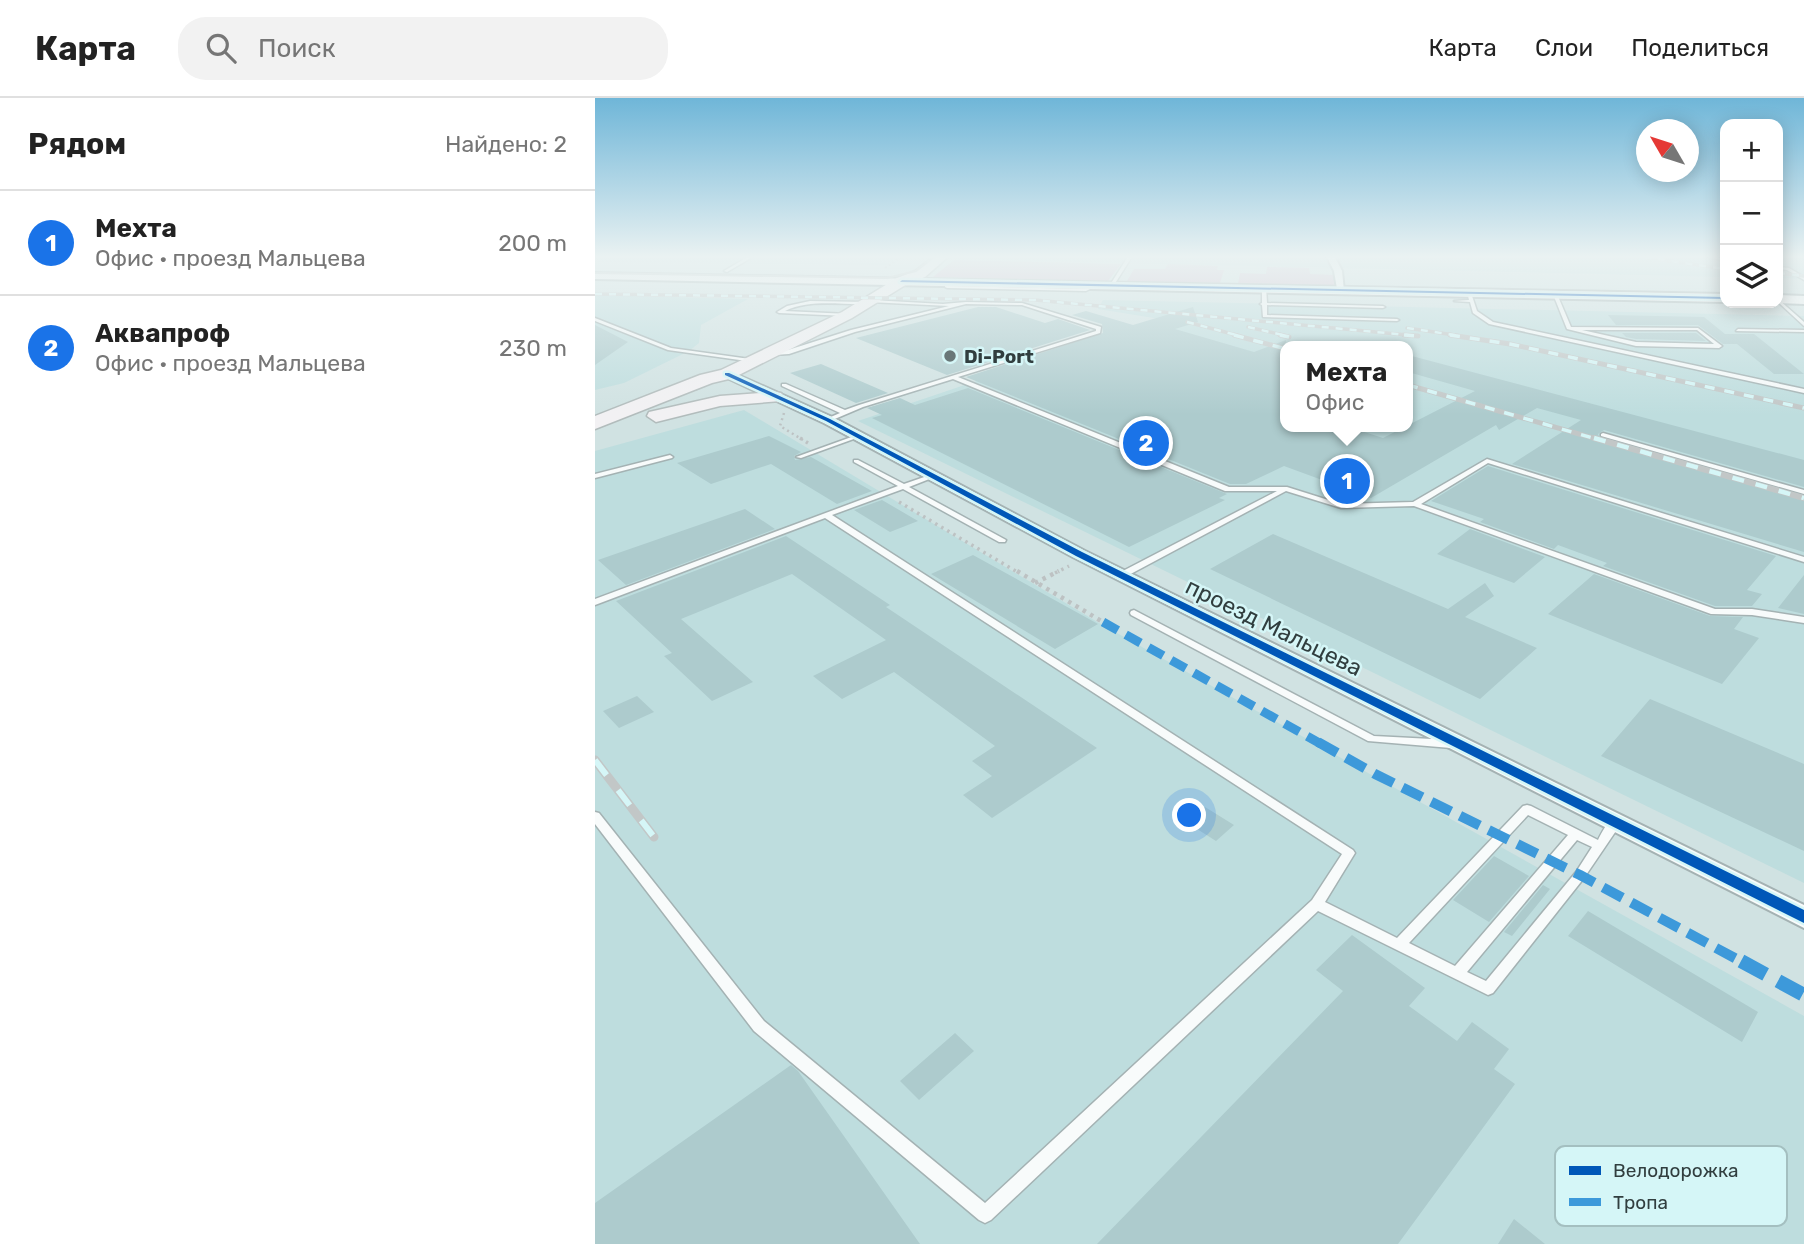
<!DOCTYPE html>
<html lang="ru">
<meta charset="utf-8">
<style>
:root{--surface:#fff;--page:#f2f2f2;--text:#222;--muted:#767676;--line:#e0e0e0;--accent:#1a73e8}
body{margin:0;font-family:Rubik,sans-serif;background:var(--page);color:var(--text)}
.controls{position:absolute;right:21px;top:21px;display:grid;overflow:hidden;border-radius:14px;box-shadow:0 4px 18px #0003}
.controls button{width:63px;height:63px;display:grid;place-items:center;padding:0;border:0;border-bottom:2px solid var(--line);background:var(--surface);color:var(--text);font:35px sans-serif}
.compass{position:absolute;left:1041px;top:21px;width:63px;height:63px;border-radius:50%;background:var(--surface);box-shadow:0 4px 18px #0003;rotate:309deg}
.you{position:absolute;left:595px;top:718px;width:24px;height:24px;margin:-18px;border:5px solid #fff;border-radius:50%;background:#1a73e8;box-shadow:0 0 0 10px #1a73e833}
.badge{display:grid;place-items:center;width:46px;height:46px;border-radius:50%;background:var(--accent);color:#fff;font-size:23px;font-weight:700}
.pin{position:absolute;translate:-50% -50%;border:4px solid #fff;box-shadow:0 2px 7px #0006}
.popup{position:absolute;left:685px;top:243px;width:133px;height:91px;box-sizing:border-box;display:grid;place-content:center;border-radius:14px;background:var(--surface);filter:drop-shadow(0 2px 5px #0005);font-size:23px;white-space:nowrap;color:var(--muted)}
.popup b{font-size:26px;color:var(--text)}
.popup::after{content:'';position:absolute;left:50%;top:100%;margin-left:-14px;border:14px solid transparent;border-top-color:var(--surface)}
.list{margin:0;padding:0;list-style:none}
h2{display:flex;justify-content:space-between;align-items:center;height:91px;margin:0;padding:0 28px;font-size:30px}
h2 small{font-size:23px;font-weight:400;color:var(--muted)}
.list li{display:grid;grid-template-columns:46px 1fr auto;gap:21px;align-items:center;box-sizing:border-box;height:105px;padding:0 28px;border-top:2px solid var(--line)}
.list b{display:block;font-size:26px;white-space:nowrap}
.list p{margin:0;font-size:23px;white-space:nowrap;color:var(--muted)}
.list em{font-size:23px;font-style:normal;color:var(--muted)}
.icon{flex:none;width:38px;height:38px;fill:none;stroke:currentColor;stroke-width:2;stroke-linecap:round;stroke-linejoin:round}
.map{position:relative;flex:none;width:1209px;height:1146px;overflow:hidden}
header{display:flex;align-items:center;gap:42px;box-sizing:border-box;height:98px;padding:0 35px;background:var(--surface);border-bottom:2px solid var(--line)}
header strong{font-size:33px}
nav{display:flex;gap:38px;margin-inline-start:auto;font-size:24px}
.search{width:490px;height:63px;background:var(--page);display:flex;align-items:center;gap:18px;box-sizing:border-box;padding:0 24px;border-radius:28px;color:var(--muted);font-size:26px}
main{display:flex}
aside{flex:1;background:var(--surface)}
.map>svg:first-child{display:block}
.built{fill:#beddde;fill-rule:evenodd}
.green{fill:#d2bbcd}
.building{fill:#adcbcd}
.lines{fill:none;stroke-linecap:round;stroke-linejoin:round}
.lane-casing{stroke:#a4b2b3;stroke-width:3}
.street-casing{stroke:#a4b2b3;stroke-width:4}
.secondary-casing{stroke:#a4b2b3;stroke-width:4}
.primary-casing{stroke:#b2bcbc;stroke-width:3}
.path-far3{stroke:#bdc2c3;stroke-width:2;stroke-dasharray:2 2.5;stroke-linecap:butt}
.path-far2{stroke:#bdc2c3;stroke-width:2.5;stroke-dasharray:2 3.5;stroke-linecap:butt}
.path-far1{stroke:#bdc2c3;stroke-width:3.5;stroke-dasharray:2.5 4.5;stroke-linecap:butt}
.path{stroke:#bdc2c3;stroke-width:4.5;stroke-dasharray:3.5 5;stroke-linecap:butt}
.lane{fill:#f8fbfb;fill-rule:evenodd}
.street{fill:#f8fbfb;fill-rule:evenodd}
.secondary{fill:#f5f6f6;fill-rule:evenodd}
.primary{fill:#f2f1f3;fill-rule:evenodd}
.tram{stroke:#c2c7c7;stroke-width:2}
.rail-far3-casing{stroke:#c2c7c7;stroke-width:3.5}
.rail-far2-casing{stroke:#c2c7c7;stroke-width:5}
.rail-far1-casing{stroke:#c2c7c7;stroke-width:6}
.rail-casing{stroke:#c2c7c7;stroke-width:9}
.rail-far3{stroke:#d5f6f7;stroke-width:2.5;stroke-dasharray:7;stroke-linecap:butt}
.rail-far2{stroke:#d5f6f7;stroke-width:3.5;stroke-dasharray:10;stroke-linecap:butt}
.rail-far1{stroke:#d5f6f7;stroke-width:4.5;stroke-dasharray:12;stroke-linecap:butt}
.rail{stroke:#d5f6f7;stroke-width:6;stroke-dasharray:19;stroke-linecap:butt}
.quiet-far2{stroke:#3d99da;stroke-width:9;stroke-dasharray:17 9;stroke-linecap:butt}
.quiet-far1{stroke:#3d99da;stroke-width:10;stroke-dasharray:22 10;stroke-linecap:butt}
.quiet{stroke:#3d99da;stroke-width:14;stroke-dasharray:28 14;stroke-linecap:butt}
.cycleway-casing{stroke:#d5f6f7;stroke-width:5}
.cycleway{fill:#0057b8;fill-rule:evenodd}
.poi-dot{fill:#697778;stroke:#d5f6f7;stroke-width:2.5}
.labels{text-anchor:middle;stroke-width:5;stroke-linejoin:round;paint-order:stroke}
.far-poi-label{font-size:19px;font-weight:bold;fill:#313e3f;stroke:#d5f6f7;text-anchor:start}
.street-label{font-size:23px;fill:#313e3f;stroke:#d5f6f7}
.key{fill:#d5f6f7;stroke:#a4bfc0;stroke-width:2}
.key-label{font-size:19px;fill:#313e3f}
</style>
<header>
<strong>Карта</strong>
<div class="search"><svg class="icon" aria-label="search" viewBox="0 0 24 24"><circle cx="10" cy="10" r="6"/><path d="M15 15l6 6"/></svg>Поиск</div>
<nav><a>Карта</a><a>Слои</a><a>Поделиться</a></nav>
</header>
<main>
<aside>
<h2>Рядом<small>Найдено: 2</small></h2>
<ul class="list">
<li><span class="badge">1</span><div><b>Мехта</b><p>Офис · проезд Мальцева</p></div><em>200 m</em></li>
<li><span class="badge">2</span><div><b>Аквапроф</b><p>Офис · проезд Мальцева</p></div><em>230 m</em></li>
</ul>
</aside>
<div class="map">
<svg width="1209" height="1146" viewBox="0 0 1209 1146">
<rect width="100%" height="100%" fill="#d0e2e2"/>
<path class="built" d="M17,157H306L292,167L0,164Z
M364,157H1130V179L360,161Z
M1183,157H1209V181L1183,180Z
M0,197L153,201L106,227L104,245L94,253L29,285L0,292Z
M508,202L1209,218V785L263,323L565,221L503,211ZM691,248H813V329H691Z
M149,312L504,525L1209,918V1146H0V353Z"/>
<path class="green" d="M359,162L526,166L513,183L338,179Z
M573,166L623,168L622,172H629L625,185L532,183L539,171H570Z
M672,169L714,170L715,176L741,177L742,188L643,186L645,175L671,176Z"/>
<path class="building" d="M383,209H401L450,225L463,221L495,232L352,277L261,240Z
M598,209L603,224L580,231L659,254L691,242V329H754L788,340L880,293L813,274V257L1209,362V389L1009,332L1003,336L1005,341L1209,398V454L917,366L986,322L942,310L904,332L901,327L776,400L689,368L651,386H635L371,279L508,235L507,226L477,217L491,213L538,227Z
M1013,217L1109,219L1130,236H1159L1209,276H1179L1142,246H1128L1103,227H1021Z
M0,227L33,244L0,267Z
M1027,235H1101L1111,243L1041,241L1031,239Z
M226,266L293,295L261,305L195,275Z
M373,290L632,396L624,400L630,402L534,449L277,320L287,317L272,310L305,300L320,307Z
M174,338L206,354L199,358L200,362L216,359L277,393L242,406L176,366L116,386L82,365Z
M893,368L1181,458L1152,492L1167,496L1157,508H1120L1008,468L1012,465L963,447L959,451L885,424L889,421L836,403Z
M287,402L323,423L295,434L259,412Z
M150,411L180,431L31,487L3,462Z
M875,431L950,459L919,485L842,456Z
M678,436L853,511L890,485L899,498L870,519L942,550L885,601L615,471Z
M191,438L295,507L291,509L502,650L397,720L368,697L397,678L377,663L400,648L299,574L247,601L218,578L291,542L197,476L86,521L158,584L117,603L69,558L77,555L21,503Z
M378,457L503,526L460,551L336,476Z
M999,476L1115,518L1148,519L1139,531L1164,540L1127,586L953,516Z
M1209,477V516L1183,510Z
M42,598L59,614L24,630L8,613Z
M1055,601L1209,666V753L1006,658Z
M610,709L639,727L621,743L591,724Z
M899,758L934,778L894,824L858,802Z
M948,787L955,791L917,838L909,834Z
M993,813L1163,914L1147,944L973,838Z
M757,837L830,890L814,908L862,943L877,924L914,951L899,971L920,986L803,1146H502L748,893L721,872Z
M360,935L379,953L324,1002L305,983Z
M196,967L203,973L325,1146H0V1105Z
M919,1121L950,1146H903Z"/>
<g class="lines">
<g class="lane-casing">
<path id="lane" d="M156,157H161L132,174L129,173Z
M534,157H538L519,187H515Z
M1109,157L1130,161V163L1110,158Z
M1183,169L1194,170L1209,179V182L1192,172L1183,171Z
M353,183L355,184L354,188L490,191L499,186L503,187L491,193L352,190L350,189L351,184Z
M669,188L671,189L672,205L788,208L790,209L788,210L672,207V217L802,221L804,222L802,223L668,219L667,207L665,206L667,205V189Z
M872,194L876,195L882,213L898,224L1209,291V295L894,226L878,215L875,204L859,203L874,202Z
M960,195L962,196L976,229L1103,230L1127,248L1124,250L1041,248L972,231L958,196ZM987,232H1102L1119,246L1041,244Z
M1183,201L1209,224V228L1183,204Z
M276,202L348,206L371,204L427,205L506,229L505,235L363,279L634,389H692L746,406L818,404L892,361L1209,459V464L893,365L826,406L1120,511H1157L1209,519V525L1157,517L1116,516L819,408L746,410L691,393L530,479H524L523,477L524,475L682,393H630L358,281L268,309L235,323H231V321L245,315L187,288V286H191L250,312L264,307L501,233V231L427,207L371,206L260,234L194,256L177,257L174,255L177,253L193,252L256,232L354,208L274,204Z
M215,203L271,204L273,205L271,206C245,207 215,201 190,213L254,216L252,218L184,215L182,214L192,208Z
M0,220L76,250L162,262L159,264L73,252L0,223Z
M1143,231L1209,232V234L1141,233Z
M1008,335L1209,392V396L1006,338V336Z
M262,337L267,338L206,360L201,359Z
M75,357L78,359L77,360L0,380V376Z
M259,362H263L309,386L338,376H342V378L314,389L411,442L410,444H404L308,391L237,417L758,752L760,755L730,804L802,840L928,708L932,707L936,708L1003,742C1008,733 1014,718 1025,721L1027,724L989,780L898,895L893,897L723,813L396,1122L390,1125L384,1122L159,933L0,726V714L4,715L169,923L390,1105L717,802L747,756L230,420L0,507V501L303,388L259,364ZM933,717L973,737L860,868L814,845ZM982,742L997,749L981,774L891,883L872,874Z
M539,512L779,638L856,642L860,644L861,646L860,648L856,650L773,643L536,517L535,515L536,513Z"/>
</g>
<g class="street-casing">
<path id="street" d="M731,157H739L747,173L749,193L742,191L739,173Z
M128,274H136L237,319L490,453L1209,807V830L478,459L229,325L128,278Z"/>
</g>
<g class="secondary-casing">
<path id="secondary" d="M0,175L1130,196V204L0,181Z
M1183,197L1209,198V206L1183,205Z"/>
</g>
<g class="primary-casing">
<path id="primary" d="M341,157H355L330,179L312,186L257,220L138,280L117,285L0,331V318L105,277L126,272L247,214L302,180L320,173Z
M180,294L186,295L189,299L186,303L125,308L61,324L52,318L54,314L125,298Z"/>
</g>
<path class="path-far3" d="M290,170L309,157"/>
<path class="path-far2" d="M189,315L185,328L208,342"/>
<path class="path-far1" d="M205,340L213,345
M304,404L424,475
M460,475L474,468"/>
<path class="path" d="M422,473L508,524
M440,485L464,473"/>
<use href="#lane" class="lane"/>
<use href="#street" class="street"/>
<use href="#secondary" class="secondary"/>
<use href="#primary" class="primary"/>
<path class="tram" d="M0,175L292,180L321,173L342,157"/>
<g class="rail-far3-casing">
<path id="rail-far3" d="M1035,157L1130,171
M1183,175L1209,178
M0,196L440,202L823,238
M592,224L645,238
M653,229L692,238
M812,230L866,238"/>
</g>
<g class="rail-far2-casing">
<path id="rail-far2" d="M639,237L691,251
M685,237L694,239
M809,237L823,238
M855,237L915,246L1209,310
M813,287L1005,342"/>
</g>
<g class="rail-far1-casing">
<path id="rail-far1" d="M999,340L1209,400"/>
</g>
<g class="rail-casing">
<path id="rail" d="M0,662L59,739"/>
</g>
<use href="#rail-far3" class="rail-far3"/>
<use href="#rail-far2" class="rail-far2"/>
<use href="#rail-far1" class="rail-far1"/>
<use href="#rail" class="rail"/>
<path class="quiet-far2" d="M508,524L726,646"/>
<path class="quiet-far1" d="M723,644L780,676L985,777L1149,865"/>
<path class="quiet" d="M1146,863L1209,897"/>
<g class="cycleway-casing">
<path id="cycleway" d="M307,182L1130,199V201L305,184Z
M130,275H134L235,321L487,454L1209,812V825L481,458L231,323L130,277Z"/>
</g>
<use href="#cycleway" class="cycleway"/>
</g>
<linearGradient id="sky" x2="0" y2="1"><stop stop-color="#6fb6d8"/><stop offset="0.5" stop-color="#eaf2f2"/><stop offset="1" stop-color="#eaf2f2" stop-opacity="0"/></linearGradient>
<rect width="1209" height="317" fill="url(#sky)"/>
<circle class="poi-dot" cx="355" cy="258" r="7"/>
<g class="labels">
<g class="far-poi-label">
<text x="369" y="265">Di-Port</text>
</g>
<g class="street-label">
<text transform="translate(679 529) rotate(26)" y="8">проезд Мальцева</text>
</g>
</g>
<rect x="960" y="1048" width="232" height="80" rx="10" class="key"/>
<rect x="974" y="1068" width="32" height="9" fill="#0057b8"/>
<rect x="974" y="1100" width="32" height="8" fill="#3d99da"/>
<g class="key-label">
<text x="1018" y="1079">Велодорожка</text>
<text x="1018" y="1111">Тропа</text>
</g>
</svg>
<div class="controls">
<button>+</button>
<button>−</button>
<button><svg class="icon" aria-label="layers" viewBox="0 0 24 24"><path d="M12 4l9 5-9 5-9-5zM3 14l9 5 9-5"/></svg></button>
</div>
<svg class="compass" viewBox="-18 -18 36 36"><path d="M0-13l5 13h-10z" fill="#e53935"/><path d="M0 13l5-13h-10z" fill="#767676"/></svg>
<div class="you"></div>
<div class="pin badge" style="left:752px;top:383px">1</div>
<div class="popup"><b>Мехта</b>Офис</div>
<div class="pin badge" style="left:551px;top:345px">2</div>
</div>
</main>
